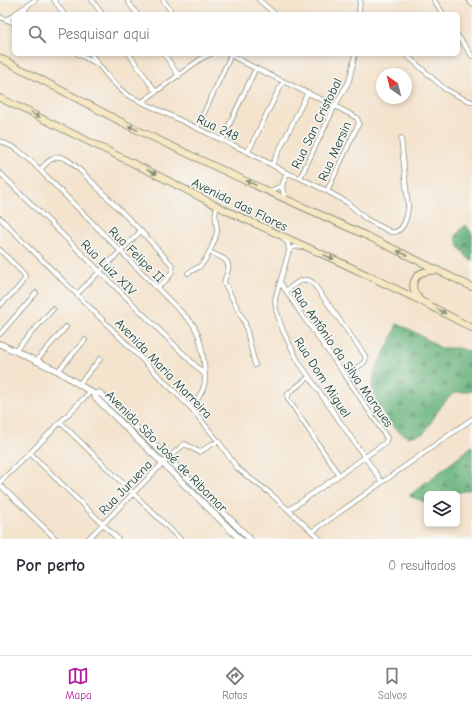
<!DOCTYPE html>
<html lang="pt">
<meta charset="utf-8">
<style>
:root{--surface:#fff;--page:#f2f2f3;--text:#2b2b33;--muted:#7c7c81;--line:#e1e1e2;--accent:#b5179e}
body{margin:0;font-family:"Comic Neue",sans-serif;background:var(--page);color:var(--text)}
.controls{position:absolute;right:12px;bottom:12px;display:grid;overflow:hidden;border-radius:6px;box-shadow:0 2px 6px #0003}
.controls button{width:36px;height:36px;display:grid;place-items:center;padding:0;border:0;border-bottom:1px solid var(--line);background:var(--surface);color:var(--text);font:20px sans-serif}
.compass{position:absolute;left:376px;top:68px;width:36px;height:36px;border-radius:50%;background:var(--surface);box-shadow:0 2px 6px #0003;rotate:325deg}
.list{margin:0;padding:0;list-style:none}
h2{display:flex;justify-content:space-between;align-items:center;height:52px;margin:0;padding:0 16px;font-size:17px}
h2 small{font-size:13px;font-weight:400;color:var(--muted)}
.icon{flex:none;width:22px;height:22px;fill:none;stroke:currentColor;stroke-width:2;stroke-linecap:round;stroke-linejoin:round}
.map{position:relative;flex:none;width:472px;height:539px;overflow:hidden}
.search{position:absolute;background:var(--surface);box-shadow:0 2px 6px #0003;left:12px;right:12px;top:12px;height:44px;display:flex;align-items:center;gap:10px;box-sizing:border-box;padding:0 14px;border-radius:6px;color:var(--muted);font-size:15px}
.sheet{height:116px;background:var(--surface)}
nav{display:flex;justify-content:space-around;align-items:center;box-sizing:border-box;height:56px;border-top:1px solid var(--line);background:var(--surface);font-size:11px;color:var(--muted)}
nav a{display:grid;justify-items:center;gap:2px}
nav .on{color:var(--accent)}
.map>svg:first-child{display:block}
.forest{fill:url(#forest-firs);stroke:#447858}
.lines{fill:none;stroke-linecap:round;stroke-linejoin:round}
.minor-casing{stroke:#8a9080;stroke-width:5.5}
.tertiary-casing{stroke:#8a9080;stroke-width:7}
.secondary-casing{stroke:#8a9080;stroke-width:8}
.minor{stroke:#fff;stroke-width:4}
.tertiary{stroke:#fff;stroke-width:5.5}
.secondary{stroke:#f7e8c3;stroke-width:6}
.oneway{fill:#8b927c}
.labels{text-anchor:middle;stroke-width:3.5;stroke-linejoin:round;paint-order:stroke}
.street-label{font-size:13px;fill:#1f3d34;stroke:#f6f6f2}
</style>
<div class="map">
<svg width="472" height="539" viewBox="0 0 472 539">
<defs>
<pattern id="forest-firs" width="22" height="20" patternUnits="userSpaceOnUse"><rect width="22" height="20" fill="#68b37b"/><path d="M5 1l3.5 6h-7zM16 11l3.5 6h-7z" fill="#559366"/></pattern>
</defs>
<rect width="100%" height="100%" fill="#f6f6f2"/>
<filter id="ink" filterUnits="userSpaceOnUse"><feTurbulence type="fractalNoise" baseFrequency=".025" numOctaves="2"/><feDisplacementMap in="SourceGraphic" scale="8" xChannelSelector="R" yChannelSelector="G"/><feConvolveMatrix kernelMatrix="1 2 1 2 8 2 1 2 1" color-interpolation-filters="sRGB"/></filter>
<filter id="wash" filterUnits="userSpaceOnUse"><feTurbulence type="fractalNoise" baseFrequency=".012" numOctaves="4" result="noise"/><feDisplacementMap in="SourceGraphic" scale="16" xChannelSelector="R" yChannelSelector="G"/><feGaussianBlur stdDeviation="0.9" result="paint"/><feColorMatrix in="noise" values="0 0 0 0 0 0 0 0 0 0 0 0 0 0 0 0 0 1.4 0 .05"/><feComposite in="paint" operator="in"/></filter>
<g filter="url(#wash)">
<rect width="100%" height="100%" fill="#f4e3cd"/>
<path class="forest" d="M466,225L472,234V261L468,258L458,245L456,236L462,228Z
M397,324L413,331L441,348H458L472,352V391L454,393L442,405L424,433L408,437L395,429L384,416L376,402L372,387L375,370L391,340Z
M472,446V489L452,494H427V501L425,502L409,496C429,479 452,464 472,446Z"/>
</g>
<g filter="url(#ink)">
<g class="lines">
<g class="minor-casing">
<path id="minor" d="M54,0L64,14
M92,0L102,14
M127,0L137,14
M163,0L173,14
M259,0L275,14
M434,0L443,14
M469,0L472,4
M24,8L28,14
M15,14L35,0
M359,14L360,0
M0,17L14,23
M6,20L14,15
M458,36L472,56
M78,54L98,64
M91,54C101,69 113,84 127,95L222,140L248,152L285,172L300,178L327,191L348,203L366,219L391,232C404,234 408,215 408,205L401,138
M129,54L156,92
M164,54L179,76
M229,54L249,65L335,106L357,118L359,123L357,127L327,191
M405,54L445,89L460,97L472,102
M142,102L202,58L211,54
M197,128L231,55
M222,140L256,68
M0,141L17,149L31,161L192,323C195,327 197,332 199,337C202,347 207,377 204,386C202,394 196,401 191,408
M248,152L283,81
M272,165L308,92
M40,170C58,148 66,157 84,174L141,231L172,265C175,275 163,282 157,288
M0,173L205,375
M300,178L335,106L349,81L351,73L355,54
M269,191L282,186
M286,199C280,186 282,186 287,173
M0,218L191,408L219,442L237,468L247,476L270,493L320,539
M283,238L288,243L289,251L280,282L275,299L276,310L283,331L298,361L382,482
M0,250L24,274L25,277C22,287 7,298 0,305
M289,251C293,246 296,246 302,247
M209,252C218,256 231,259 228,270C227,274 225,278 224,282L245,323L255,365
M188,273C193,270 198,268 201,265C207,260 216,238 217,231C217,220 213,217 217,206
M280,282L302,315L345,375L387,438L385,443L289,510
M286,291C293,286 304,274 313,283L364,354C365,356 366,358 365,361C363,365 349,372 345,375
M77,294L141,231
M0,334L36,293
M15,351L53,309
M36,361L66,327
M58,371L85,340
M309,377L290,392L288,394V399L339,475
M79,384L100,359
M60,422L180,539
M30,453L118,539
M0,482L30,453L90,392
M0,485L56,539
M313,531L472,419
M88,539L163,463L182,446L185,444L199,452L203,450L212,444L219,442"/>
</g>
<g class="tertiary-casing">
<path id="tertiary" d="M0,344L58,371L94,394L96,398L240,539
M94,394L100,393L168,458L250,539"/>
</g>
<g class="secondary-casing">
<path id="secondary" d="M0,58L131,127L250,183L363,234L472,287
M0,98L163,178L225,210L344,264L421,301L472,328
M419,299C418,297 416,295 415,293C411,286 414,277 421,273C426,271 432,271 437,270"/>
</g>
<use href="#minor" class="minor"/>
<use href="#tertiary" class="tertiary"/>
<use href="#secondary" class="secondary"/>
</g>
<defs><path id="oneway-solid" d="M-6-.8H1V-3.2L6.5 0L1 3.2V.8H-6Z"/></defs>
<g class="oneway">
<use href="#oneway-solid" transform="translate(35 115) rotate(26)"/>
<use href="#oneway-solid" transform="translate(133 128) rotate(-154)"/>
<use href="#oneway-solid" transform="translate(152 172) rotate(26)"/>
<use href="#oneway-solid" transform="translate(251 183) rotate(-155)"/>
<use href="#oneway-solid" transform="translate(402 253) rotate(-154)"/>
<use href="#oneway-solid" transform="translate(329 257) rotate(23)"/>
<use href="#oneway-solid" transform="translate(441 311) rotate(28)"/>
</g>
</g>
<g class="labels">
<g class="street-label">
<text transform="translate(316 123) rotate(-64)" y="5">Rua San Cristobal</text>
<text transform="translate(218 127) rotate(25)" y="5">Rua 248</text>
<text transform="translate(334 151) rotate(-66)" y="5">Rua Mersin</text>
<text transform="translate(240 204) rotate(26)" y="5">Avenida das Flores</text>
<text transform="translate(137 254) rotate(45)" y="5">Rua Felipe II</text>
<text transform="translate(109 267) rotate(45)" y="5">Rua Luiz XIV</text>
<text transform="translate(343 357) rotate(55)" y="5">Rua Antônio da Silva Marques</text>
<text transform="translate(164 368) rotate(46)" y="5">Avenida Maria Marreira</text>
<text transform="translate(323 377) rotate(57)" y="5">Rua Dom Miguel</text>
<text transform="translate(167 451) rotate(45)" y="5">Avenida São José de Ribamar</text>
<text transform="translate(125 487) rotate(-46)" y="5">Rua Juruena</text>
</g>
</g>
</svg>
<div class="controls">
<button><svg class="icon" aria-label="layers" viewBox="0 0 24 24"><path d="M12 4l9 5-9 5-9-5zM3 14l9 5 9-5"/></svg></button>
</div>
<svg class="compass" viewBox="-18 -18 36 36"><path d="M0-13l5 13h-10z" fill="#e53935"/><path d="M0 13l5-13h-10z" fill="#7c7c81"/></svg>
<div class="search"><svg class="icon" aria-label="search" viewBox="0 0 24 24"><circle cx="10" cy="10" r="6"/><path d="M15 15l6 6"/></svg>Pesquisar aqui</div>
</div>
<section class="sheet">
<h2>Por perto<small>0 resultados</small></h2>
<ul class="list">
</ul>
</section>
<nav>
<a class="on"><svg class="icon" aria-label="map" viewBox="0 0 24 24"><path d="M3 6l6-2 6 2 6-2v14l-6 2-6-2-6 2zM9 4v14M15 6v14"/></svg>Mapa</a>
<a><svg class="icon" aria-label="directions" viewBox="0 0 24 24"><path d="M12 3l9 9-9 9-9-9zM9 14v-3h6M13 9l2 2-2 2"/></svg>Rotas</a>
<a><svg class="icon" aria-label="saved" viewBox="0 0 24 24"><path d="M7 4h10v16l-5-4-5 4z"/></svg>Salvos</a>
</nav>
